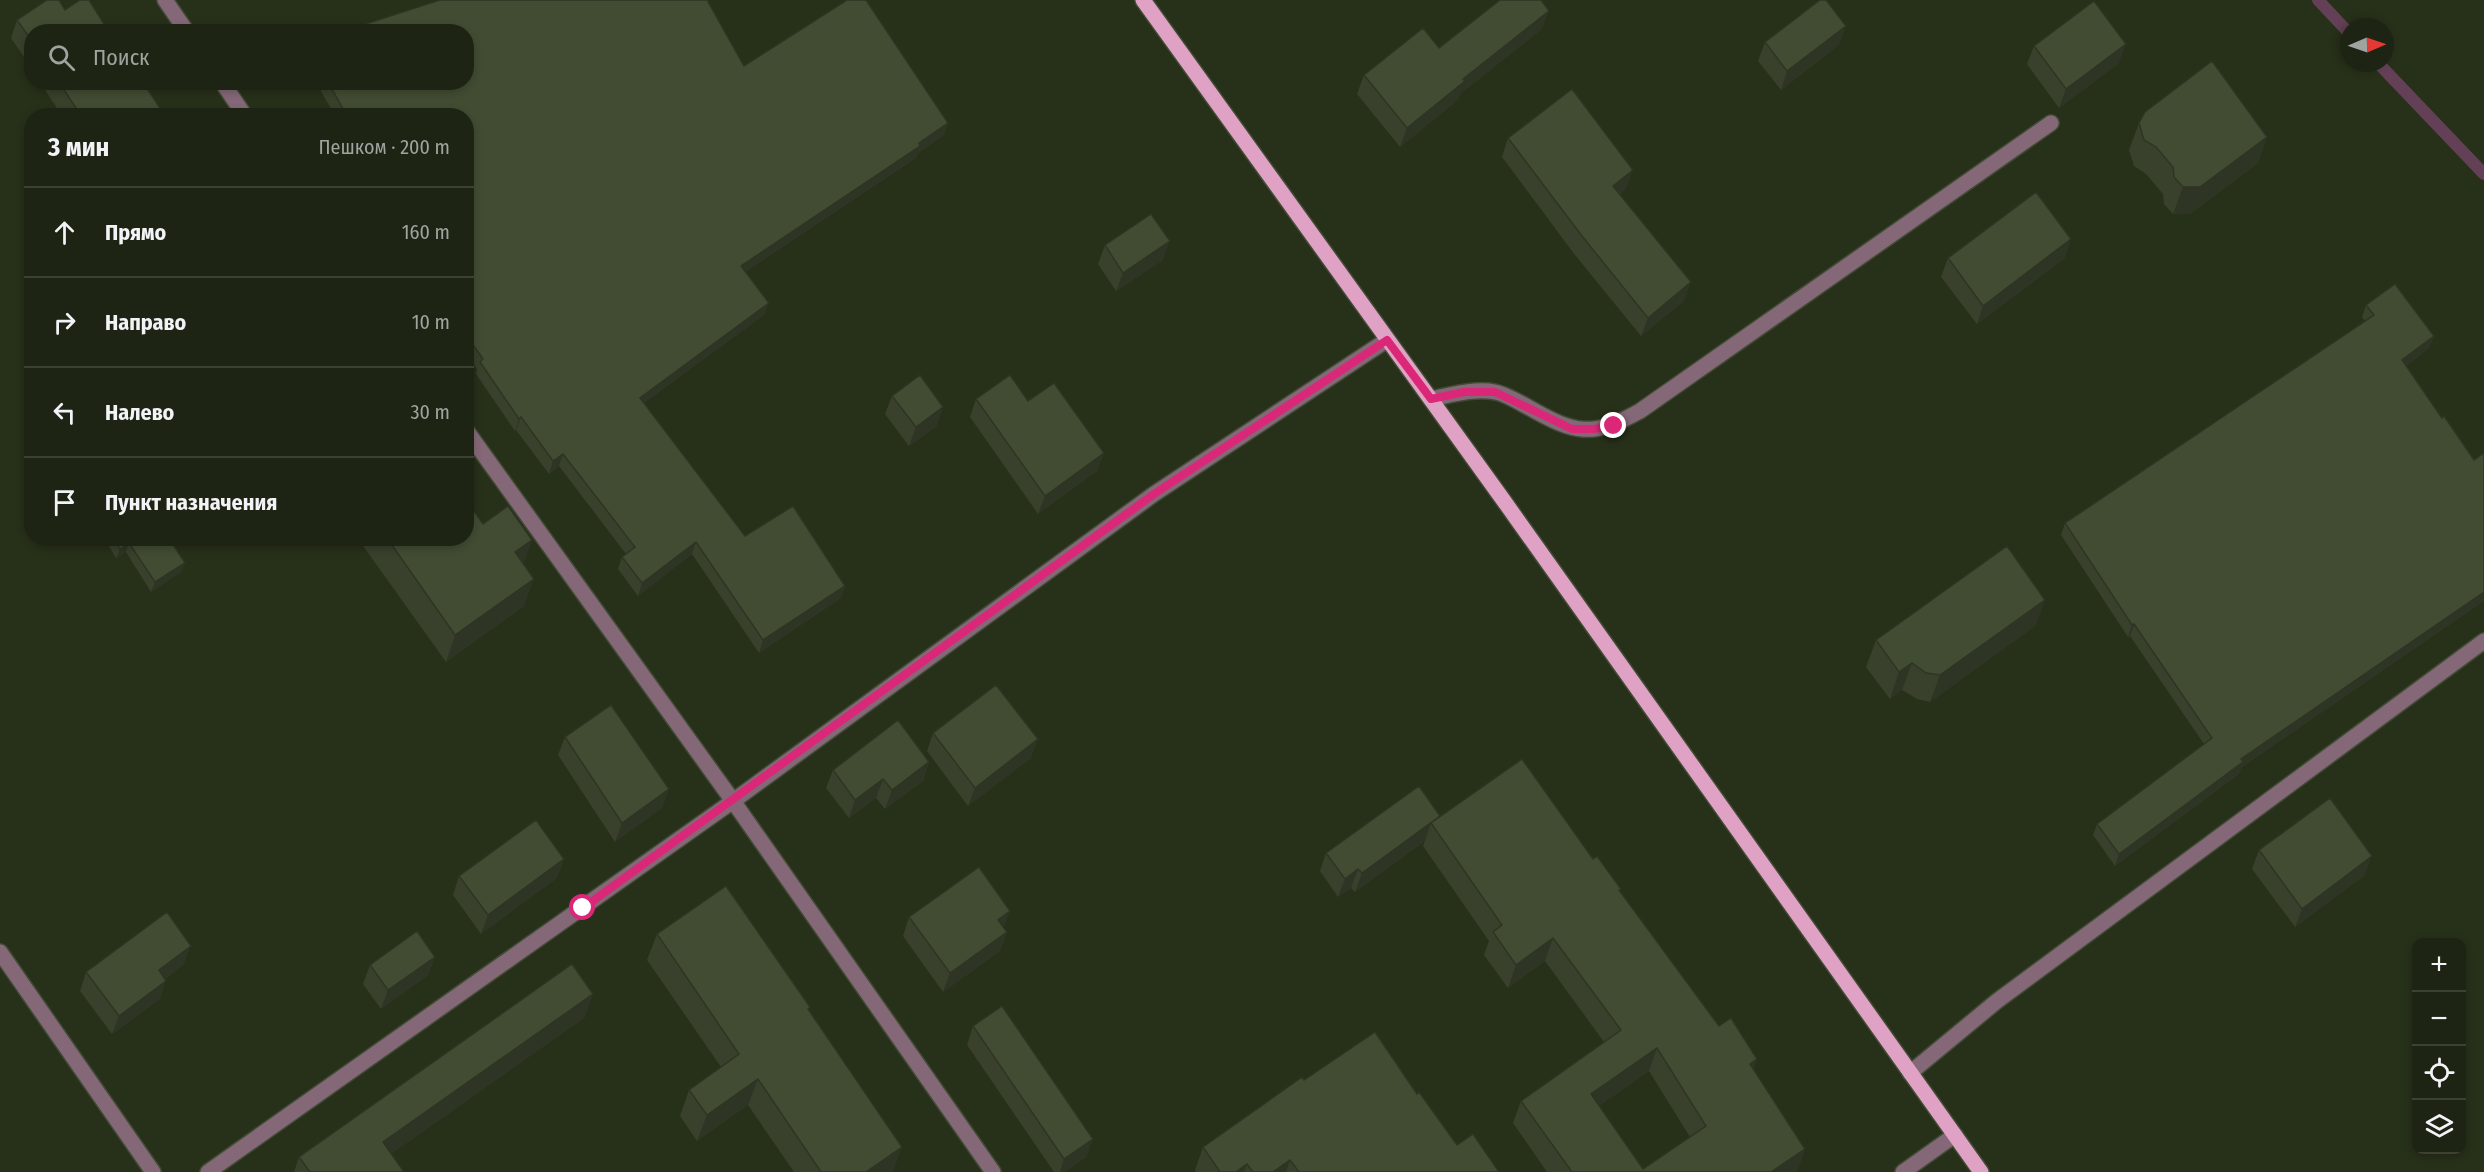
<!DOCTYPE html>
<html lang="ru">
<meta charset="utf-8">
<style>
:root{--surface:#1d2413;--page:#252c1c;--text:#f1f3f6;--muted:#a0a4a0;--line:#3b4133}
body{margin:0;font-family:"Fira Sans Condensed",sans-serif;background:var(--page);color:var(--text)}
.controls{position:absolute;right:18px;bottom:18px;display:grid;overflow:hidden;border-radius:12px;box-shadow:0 3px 9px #0003}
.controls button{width:54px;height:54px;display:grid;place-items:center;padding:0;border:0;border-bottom:2px solid var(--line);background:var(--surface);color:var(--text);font:30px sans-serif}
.compass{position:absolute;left:2340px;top:18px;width:54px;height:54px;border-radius:50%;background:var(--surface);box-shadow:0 3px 9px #0003;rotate:88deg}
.stop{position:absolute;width:18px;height:18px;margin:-14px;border:4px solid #db2777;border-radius:50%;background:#fff}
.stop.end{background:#db2777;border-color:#fff;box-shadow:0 2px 6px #0008}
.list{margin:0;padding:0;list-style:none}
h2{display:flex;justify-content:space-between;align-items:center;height:78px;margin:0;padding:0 24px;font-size:26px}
h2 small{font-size:20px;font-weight:400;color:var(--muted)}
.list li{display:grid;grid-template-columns:39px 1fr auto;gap:18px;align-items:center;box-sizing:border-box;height:90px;padding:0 24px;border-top:2px solid var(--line)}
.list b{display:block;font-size:22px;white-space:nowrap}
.list em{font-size:20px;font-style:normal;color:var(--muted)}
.icon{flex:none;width:33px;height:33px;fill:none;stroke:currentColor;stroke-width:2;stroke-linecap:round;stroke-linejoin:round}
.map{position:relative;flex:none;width:2484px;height:1172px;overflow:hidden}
.search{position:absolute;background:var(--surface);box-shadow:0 3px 9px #0003;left:24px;top:24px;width:450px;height:66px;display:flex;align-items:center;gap:15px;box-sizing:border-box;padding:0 21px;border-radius:24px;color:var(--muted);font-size:22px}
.panel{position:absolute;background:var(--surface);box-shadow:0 3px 9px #0003;left:24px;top:108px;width:450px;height:438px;border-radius:24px}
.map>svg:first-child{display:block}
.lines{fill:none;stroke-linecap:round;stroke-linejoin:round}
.stream{stroke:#644056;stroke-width:12}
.minor-casing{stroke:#424b35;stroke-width:18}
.major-casing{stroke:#424b35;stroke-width:18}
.minor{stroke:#856878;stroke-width:15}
.major{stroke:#dfa2c5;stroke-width:15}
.wall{fill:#39412c;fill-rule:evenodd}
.shaded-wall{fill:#2e3524}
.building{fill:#424c33;stroke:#2e3524;stroke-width:1.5;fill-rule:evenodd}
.route{stroke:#db2777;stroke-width:8}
</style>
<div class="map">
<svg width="2484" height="1172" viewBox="0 0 2484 1172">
<rect width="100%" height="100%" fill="#273019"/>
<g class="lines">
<path class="stream" d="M2318,0L2349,33
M2378,63L2484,174"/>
<g class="minor-casing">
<path id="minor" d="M165,0L187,32
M222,82L245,116
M1431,399C1451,395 1474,388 1495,392C1506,394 1518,402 1528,407C1575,434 1592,438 1640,411L2051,123
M466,430L733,801L993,1172
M0,952L153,1172
M1910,1073L1997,1001L2484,641
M208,1172L733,801L1154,494L1387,340
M1903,1172L1955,1135"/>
</g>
<g class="major-casing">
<path id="major" d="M1143,0L1504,501L1981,1172"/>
</g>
<use href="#minor" class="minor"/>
<use href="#major" class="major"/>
</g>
<path class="wall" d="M65,10L32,32V69L11,38L17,20Z
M359,26L744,66L948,123L944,135L918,153L916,158L745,272L764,315L644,403L745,536L845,586L841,598L759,653L692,554L638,596L618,569L622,557L626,554L559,466L549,474L516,430L515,431L476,374L477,369L466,354V116H335L316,82H466L359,28Z
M1542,29L1460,94L1458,100L1400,147L1357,94L1364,75L1439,48Z
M1765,42L1839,45L1781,90L1758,61Z
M2034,46L2119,63L2059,108L2027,64Z
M40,82H143L165,116H62Z
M2139,123L2267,137L2258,163L2190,214H2173L2164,204L2163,194L2146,174L2134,166L2129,150Z
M1508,138L1626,189L1620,194L1684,301L1641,336L1575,255L1502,157Z
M1105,245L1163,260L1116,291L1098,264Z
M1948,258H2065L1977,324L1941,277Z
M2366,305L2434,336L2429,348L2406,366L2442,418L2474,460L2484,453V601L2242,767L2239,774L2115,866L2093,835L2097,824L2204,744L2130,636L2128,637L2061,535L2065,523L2365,321L2362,317Z
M892,396L937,426L909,446L885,414Z
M976,399L1028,401L1104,453L1097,471L1038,514L970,417Z
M483,524L532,540L523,564L524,606L446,662L361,543L357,546L352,538H466Z
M104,538L163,539L185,563L181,572L151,592L126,552L116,558Z
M2045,600L2035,626L1930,702L1917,699L1902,690L1890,699L1866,667L1876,640Z
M933,733L1031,758L968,806L927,751Z
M565,737L669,789L662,808L615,842L558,755Z
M929,762L923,781L885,809L876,798L849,818L826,788L833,770Z
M1440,816L1593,859L1621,889L1620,891L1719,1026L1753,1070L1805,1149L1797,1172H1547L1513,1123L1521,1101L1604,1042L1545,961L1508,988L1484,955L1489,941L1423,846L1425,841L1355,892L1351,888L1338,897L1320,871L1326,853ZM1649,1071L1690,1137L1643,1169L1599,1106Z
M2259,850L2365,875L2295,927L2252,869Z
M564,859L557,878L481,934L453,895L459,876Z
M909,917L1004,928L1007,932L1000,951L943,992L903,936Z
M657,934L809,1011L893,1172H794L748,1105L697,1141L680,1116L689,1090L721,1067L647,960Z
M435,957L428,975L381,1009L363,984L370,965Z
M184,964L165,979L160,999L112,1034L80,991L86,972Z
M593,994L584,1018L391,1154L404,1172H294L299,1157Z
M973,1026L1093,1139L1086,1157L1065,1172H1054L967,1045Z
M1304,1080L1417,1094L1457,1145L1499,1172H1196L1195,1170L1203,1147Z"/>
<path class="shaded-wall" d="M1549,11L1542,29L1460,94L1458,100L1400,147L1407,128L1463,79Z
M1846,26L1839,45L1781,90L1787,71Z
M2126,44L2119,63L2059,108L2066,89Z
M948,123L944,135L918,153L916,158L736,278L741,266Z
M2267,137L2258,163L2190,214H2173L2183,187Z
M1633,170L1626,189L1607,204L1613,186Z
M2071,239L2065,258L1977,324L1983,306Z
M1170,241L1163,260L1116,291L1123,273Z
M1691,282L1684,301L1641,336L1648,318Z
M769,303L764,315L635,410L640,398Z
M2434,336L2429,348L2398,372L2402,360Z
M943,407L937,426L909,446L916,427Z
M521,417L516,430L515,431L519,419Z
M1104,453L1097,471L1038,514L1045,496Z
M563,454L559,466L549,474L553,461Z
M359,538H363L361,543L357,546Z
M532,540L522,567L515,552Z
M696,542L692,554L638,596L642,583Z
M129,543L126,552L116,558L120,549Z
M185,563L181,572L151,592L155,582Z
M534,579L524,606L446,662L455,635Z
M845,586L841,598L759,653L763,640Z
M2484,592V601L2242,767L2239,774L2115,866L2119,854L2241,759Z
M2045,600L2035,626L1930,702L1940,675Z
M2134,624L2130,636L2128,637L2132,625Z
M1912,663L1902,690L1890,699L1899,672Z
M1038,739L1031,758L968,806L975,788Z
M929,762L923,781L885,809L892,790Z
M883,779L876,798L849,818L855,800Z
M669,789L662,808L615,842L622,823Z
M1431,823L1425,841L1355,892L1362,873Z
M2372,856L2365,875L2295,927L2302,909Z
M564,859L557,878L481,934L488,915Z
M1358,869L1351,888L1338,897L1345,879Z
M1010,911L1003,930L998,920Z
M1007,932L1000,951L943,992L950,973Z
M1553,938L1545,961L1508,988L1516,965Z
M191,946L184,964L152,988L159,970Z
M435,957L428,975L381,1009L388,990Z
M166,981L160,999L112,1034L119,1016Z
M593,994L584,1018L374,1166L383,1142Z
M1657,1048L1649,1071L1583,1117L1591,1094Z
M1757,1059L1749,1082L1750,1064Z
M758,1079L748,1105L697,1141L707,1115Z
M1093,1139L1086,1157L1065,1172H1060L1064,1159Z
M902,1147L893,1172H866Z
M1805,1149L1797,1172H1771Z
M1290,1160L1286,1172H1273Z
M1247,1164L1244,1172H1236Z"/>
<path class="building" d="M47,0H59L65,10L80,0H89L109,32H32V41L17,20Z
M440,0H707L744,66L847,0H866L948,123L919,143L920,146L741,266L769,303L640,398L745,536L793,506L845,586L763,640L696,542L642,583L622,557L635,547L563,454L553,461L521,417L519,419L480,362L483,359L466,335V116H347L328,82H466V32H346L360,27L359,26Z
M1500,0H1541L1549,11L1463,79L1465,81L1407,128L1364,75L1423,28L1439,48Z
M1820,0H1826L1846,26L1787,71L1765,42Z
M2094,1L2126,44L2066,89L2034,46Z
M2212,61L2267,137L2200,187H2183L2174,177L2173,167L2156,147L2144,140L2139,123L2145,112Z
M59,82H143L165,116H81Z
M1572,89L1633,170L1613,186L1691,282L1648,318L1582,236L1508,138Z
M2036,192L2071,239L1983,306L1948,258Z
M1151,214L1170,241L1123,273L1105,245Z
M2395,284L2434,336L2402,360L2442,418L2444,416L2474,460L2484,453V592L2241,759L2243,762L2119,854L2097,824L2212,738L2134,624L2132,625L2065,523L2374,315L2366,305Z
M920,375L943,407L916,427L892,396Z
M1010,375L1028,401L1054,383L1104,453L1045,496L976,399Z
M466,500L483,524L508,506L532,540L515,552L534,579L455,635L387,538H466Z
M114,538H169L185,563L155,582L129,543L120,549Z
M2007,546L2045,600L1940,675L1926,673L1912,663L1899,672L1876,640Z
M996,685L1038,739L975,788L933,733Z
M611,705L669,789L622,823L565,737Z
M898,720L929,762L892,790L883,779L855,800L833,770Z
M1522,759L1593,859L1597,856L1621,889L1619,890L1719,1026L1731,1018L1757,1059L1750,1064L1805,1149L1771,1172H1572L1521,1101L1621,1030L1553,938L1516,965L1493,932L1502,925L1431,823ZM1657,1048L1706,1126L1643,1169L1591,1094Z
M1419,786L1440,816L1362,873L1358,869L1345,879L1326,853Z
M2330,798L2372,856L2302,909L2259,850Z
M536,820L564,859L488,915L459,876Z
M979,867L1010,911L998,920L1007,932L950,973L909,917Z
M726,886L810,1007L808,1009L902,1147L866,1172H821L758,1079L707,1115L689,1090L739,1054L657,934Z
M167,912L191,946L159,970L166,981L119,1016L86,972Z
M417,931L435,957L388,990L370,965Z
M572,964L593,994L383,1142L404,1172H310L299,1157Z
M1002,1006L1093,1139L1064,1159L973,1026Z
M1375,1032L1417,1094L1419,1092L1457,1145L1473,1134L1499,1172H1299L1290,1160L1273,1172H1253L1247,1164L1236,1172H1220L1203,1147L1302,1077L1304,1080Z"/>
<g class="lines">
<path class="route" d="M583,908L1154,494L1387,340L1431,399L1464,392H1495L1572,429H1594L1614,426"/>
</g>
</svg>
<div class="controls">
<button>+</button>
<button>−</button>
<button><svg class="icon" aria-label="locate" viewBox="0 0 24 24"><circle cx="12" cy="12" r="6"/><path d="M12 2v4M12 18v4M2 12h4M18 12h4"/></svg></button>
<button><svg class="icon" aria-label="layers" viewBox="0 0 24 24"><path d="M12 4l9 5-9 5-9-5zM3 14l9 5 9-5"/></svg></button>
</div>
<svg class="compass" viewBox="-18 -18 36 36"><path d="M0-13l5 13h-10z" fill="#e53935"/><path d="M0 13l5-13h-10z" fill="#a0a4a0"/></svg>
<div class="stop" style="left:583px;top:908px"></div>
<div class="stop end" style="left:1614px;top:426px"></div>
<div class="search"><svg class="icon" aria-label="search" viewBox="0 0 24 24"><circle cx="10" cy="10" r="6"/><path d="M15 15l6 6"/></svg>Поиск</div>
<section class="panel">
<h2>3 мин<small>Пешком · 200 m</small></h2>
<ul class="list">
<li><svg class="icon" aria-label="ahead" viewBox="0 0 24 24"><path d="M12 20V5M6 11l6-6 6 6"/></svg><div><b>Прямо</b></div><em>160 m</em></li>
<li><svg class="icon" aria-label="right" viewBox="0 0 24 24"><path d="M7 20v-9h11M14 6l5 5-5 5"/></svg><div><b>Направо</b></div><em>10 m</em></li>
<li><svg class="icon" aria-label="left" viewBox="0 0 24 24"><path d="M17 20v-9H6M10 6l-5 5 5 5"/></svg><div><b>Налево</b></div><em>30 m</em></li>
<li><svg class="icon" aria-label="arrive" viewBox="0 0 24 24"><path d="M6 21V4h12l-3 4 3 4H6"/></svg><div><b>Пункт назначения</b></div></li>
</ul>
</section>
</div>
